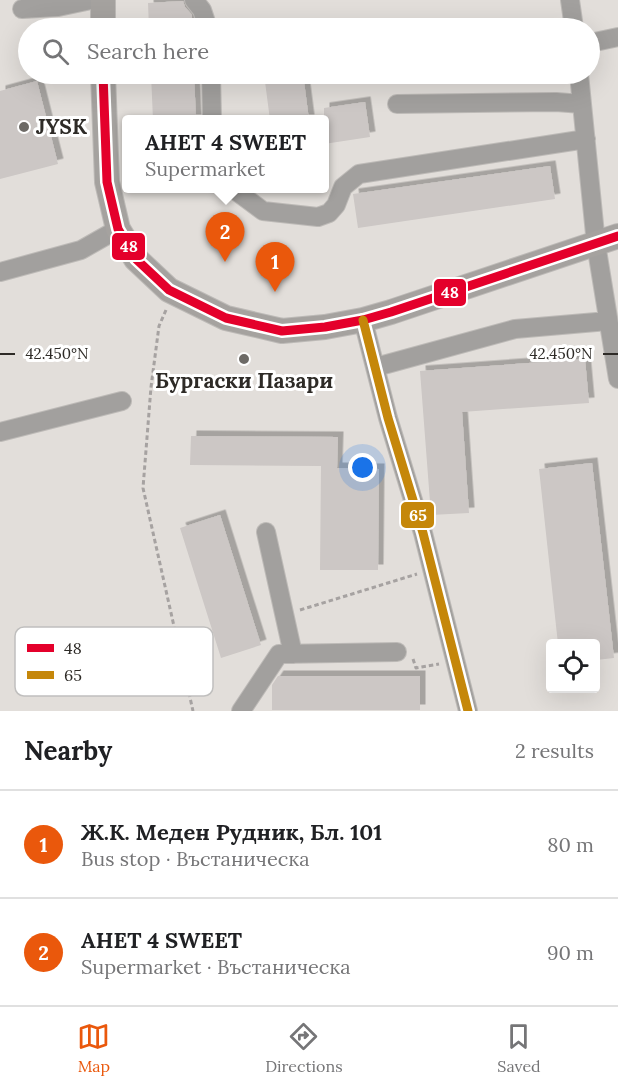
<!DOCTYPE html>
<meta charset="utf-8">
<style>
:root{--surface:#fff;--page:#f2f2f2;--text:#202124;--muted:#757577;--line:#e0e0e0;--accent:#ea580c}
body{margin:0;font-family:Lora,serif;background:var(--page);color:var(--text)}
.controls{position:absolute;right:18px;bottom:18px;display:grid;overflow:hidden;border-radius:6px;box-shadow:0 6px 24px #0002}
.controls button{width:54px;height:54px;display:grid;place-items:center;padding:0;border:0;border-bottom:2px solid var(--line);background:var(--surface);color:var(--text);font:30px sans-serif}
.you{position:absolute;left:363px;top:468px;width:21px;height:21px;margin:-15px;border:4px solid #fff;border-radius:50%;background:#1a73e8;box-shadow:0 0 0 9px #1a73e833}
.badge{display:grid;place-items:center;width:39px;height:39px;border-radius:50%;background:var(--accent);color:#fff;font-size:20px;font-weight:700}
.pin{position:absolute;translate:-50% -50px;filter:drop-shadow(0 2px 3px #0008)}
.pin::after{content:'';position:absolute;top:32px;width:21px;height:18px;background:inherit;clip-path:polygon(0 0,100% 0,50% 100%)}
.popup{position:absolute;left:122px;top:115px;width:207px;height:78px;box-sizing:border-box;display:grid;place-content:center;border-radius:6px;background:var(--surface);filter:drop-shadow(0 2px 4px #0005);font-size:20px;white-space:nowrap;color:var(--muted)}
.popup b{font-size:22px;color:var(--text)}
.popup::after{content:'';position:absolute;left:50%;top:100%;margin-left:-12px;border:12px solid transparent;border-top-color:var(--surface)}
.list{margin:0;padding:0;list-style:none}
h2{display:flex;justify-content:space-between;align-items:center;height:78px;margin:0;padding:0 24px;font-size:26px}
h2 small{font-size:20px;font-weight:400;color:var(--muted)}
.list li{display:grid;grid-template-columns:39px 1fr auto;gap:18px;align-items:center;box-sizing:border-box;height:108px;padding:0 24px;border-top:2px solid var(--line)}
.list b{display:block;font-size:22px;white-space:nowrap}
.list p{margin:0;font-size:20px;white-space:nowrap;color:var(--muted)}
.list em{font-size:20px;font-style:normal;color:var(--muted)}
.icon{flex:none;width:33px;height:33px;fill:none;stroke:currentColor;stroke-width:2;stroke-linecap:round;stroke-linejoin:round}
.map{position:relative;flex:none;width:618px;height:711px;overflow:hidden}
.search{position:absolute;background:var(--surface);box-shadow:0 6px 24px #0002;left:18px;right:18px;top:18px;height:66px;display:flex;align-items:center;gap:15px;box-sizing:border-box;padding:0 21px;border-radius:33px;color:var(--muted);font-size:22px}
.sheet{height:294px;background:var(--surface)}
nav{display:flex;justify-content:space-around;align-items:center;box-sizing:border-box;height:84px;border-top:2px solid var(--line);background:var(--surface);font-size:16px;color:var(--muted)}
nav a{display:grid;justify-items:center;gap:3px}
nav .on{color:var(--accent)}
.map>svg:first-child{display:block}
.building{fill:#ccc7c5;filter:url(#shadow)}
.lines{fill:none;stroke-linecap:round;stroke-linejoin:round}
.minor-casing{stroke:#bdbab7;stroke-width:20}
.major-casing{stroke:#bdbab7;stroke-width:26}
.path{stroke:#a6a2a1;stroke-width:3;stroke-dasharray:4.5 3;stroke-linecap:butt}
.minor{stroke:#a2a09e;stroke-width:18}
.major{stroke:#a5a29f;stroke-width:24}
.bus-1-casing{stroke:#fff;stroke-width:14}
.bus-2-casing{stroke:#fff;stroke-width:14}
.bus-1{stroke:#e4002b;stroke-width:9}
.bus-2{stroke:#c5870a;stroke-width:9}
.ticks{fill:none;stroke:#2e2b27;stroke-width:2}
.poi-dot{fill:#6d6a66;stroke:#fff;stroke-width:2}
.labels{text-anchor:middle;stroke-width:6;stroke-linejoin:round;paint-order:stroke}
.poi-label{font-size:21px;font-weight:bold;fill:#2e2b27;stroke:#fff;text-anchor:start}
.key{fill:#fff;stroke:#c0bfbe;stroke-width:1.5}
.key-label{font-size:16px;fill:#2e2b27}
.ticks-label{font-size:15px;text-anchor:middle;fill:#2e2b27;stroke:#fff;stroke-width:6;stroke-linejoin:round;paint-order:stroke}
.line-badge{stroke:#fff;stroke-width:2}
.badge-label{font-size:16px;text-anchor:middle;font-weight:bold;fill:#fff}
</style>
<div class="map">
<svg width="618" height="711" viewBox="0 0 618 711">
<defs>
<filter id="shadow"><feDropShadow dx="5.5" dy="-5.5" stdDeviation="0" flood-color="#0004"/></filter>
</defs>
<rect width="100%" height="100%" fill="#e2deda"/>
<path class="building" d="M183,1L185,7L192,15V28H149L148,3Z
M151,74H194L196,120H153Z
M264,74H303L309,120H270Z
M37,81L58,164L0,179V91Z
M365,102L370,137L324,144V108Z
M550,166L555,199L358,228L353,194Z
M585,359L589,403L462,412L469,513L431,515L420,371Z
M191,436L338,437L337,468L379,469L378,570H320L321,466L190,465Z
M592,463L614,658L596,660V644H558L539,469Z
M220,515L261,645L221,658L180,528Z
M278,676H420V710H272V685Z"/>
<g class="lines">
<g class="minor-casing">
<path id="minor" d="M194,0L202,10L208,28
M570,0L574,28
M22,9L58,7L91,0
M590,43L618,37
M211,74L212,119
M579,74L596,244L618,379
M397,104L556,102L582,104
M232,188L263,211L318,217L329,213L336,205L343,187L359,174L586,139
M0,272L81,250L118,229
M363,320L388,418L423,533L468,711
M376,367L515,329L608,321
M0,432L122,401
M266,532L293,654
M241,711L279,654L397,652"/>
</g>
<g class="major-casing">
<path id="major" d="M103,0V28
M103,74L107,182L118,229L136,259L169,290L226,318L282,331L325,327L363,320L391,312L618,236"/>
</g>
<path class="path" d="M166,310L159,326L151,387L143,488L193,711
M300,610L417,574
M413,659L416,668L439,664"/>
<use href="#minor" class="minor"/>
<use href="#major" class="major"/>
<g class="bus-1-casing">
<path id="bus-1" d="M103,74L107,182L118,229L136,259L169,290L226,318L282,331L325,327L363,320L391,312L618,236"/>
</g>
<g class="bus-2-casing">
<path id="bus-2" d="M363,320L388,418L423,533L468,711"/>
</g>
<use href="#bus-1" class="bus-1"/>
<use href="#bus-2" class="bus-2"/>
</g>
<path class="ticks" d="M0,354H15M603,354H618"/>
<g class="poi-dot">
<circle cx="24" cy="127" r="6"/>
<circle cx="244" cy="359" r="6"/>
</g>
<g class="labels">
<g class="poi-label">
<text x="36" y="134">JYSK</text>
<text x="244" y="388" text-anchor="middle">Бургаски Пазари</text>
</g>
</g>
<rect x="15" y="627" width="198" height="69" rx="9" class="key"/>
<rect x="27" y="644" width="27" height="8" fill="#e4002b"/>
<rect x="27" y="671" width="27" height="8" fill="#c5870a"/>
<g class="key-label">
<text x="64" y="654">48</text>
<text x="64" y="681">65</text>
</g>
<g class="ticks-label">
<text x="57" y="359">42.450°N</text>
<text x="561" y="359">42.450°N</text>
</g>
<g class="line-badge">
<rect x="111" y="232" width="35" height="29" rx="6" fill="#e4002b"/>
<rect x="433" y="278" width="34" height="29" rx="6" fill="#e4002b"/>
<rect x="400" y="501" width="35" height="28" rx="6" fill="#c5870a"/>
</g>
<g class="badge-label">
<text x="129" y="252">48</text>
<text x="450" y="298">48</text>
<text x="418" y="521">65</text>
</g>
</svg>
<div class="controls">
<button><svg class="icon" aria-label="locate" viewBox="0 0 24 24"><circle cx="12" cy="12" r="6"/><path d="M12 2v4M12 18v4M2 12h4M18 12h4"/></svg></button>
</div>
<div class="you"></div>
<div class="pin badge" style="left:275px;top:292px">1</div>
<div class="pin badge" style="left:225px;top:262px">2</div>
<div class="popup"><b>АНЕТ 4 SWEET</b>Supermarket</div>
<div class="search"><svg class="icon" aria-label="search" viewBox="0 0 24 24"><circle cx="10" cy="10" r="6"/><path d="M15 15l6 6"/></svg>Search here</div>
</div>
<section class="sheet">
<h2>Nearby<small>2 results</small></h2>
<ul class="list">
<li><span class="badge">1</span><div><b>Ж.К. Меден Рудник, Бл. 101</b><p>Bus stop · Въстаническа</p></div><em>80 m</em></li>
<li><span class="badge">2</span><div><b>АНЕТ 4 SWEET</b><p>Supermarket · Въстаническа</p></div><em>90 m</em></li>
</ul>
</section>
<nav>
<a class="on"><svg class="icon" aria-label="map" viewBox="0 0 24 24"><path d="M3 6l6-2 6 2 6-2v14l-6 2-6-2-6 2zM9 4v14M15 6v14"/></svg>Map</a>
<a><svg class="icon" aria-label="directions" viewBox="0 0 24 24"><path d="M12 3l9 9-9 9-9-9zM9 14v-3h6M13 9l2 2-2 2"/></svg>Directions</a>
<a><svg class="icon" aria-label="saved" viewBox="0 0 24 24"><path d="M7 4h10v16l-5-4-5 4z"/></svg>Saved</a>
</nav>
